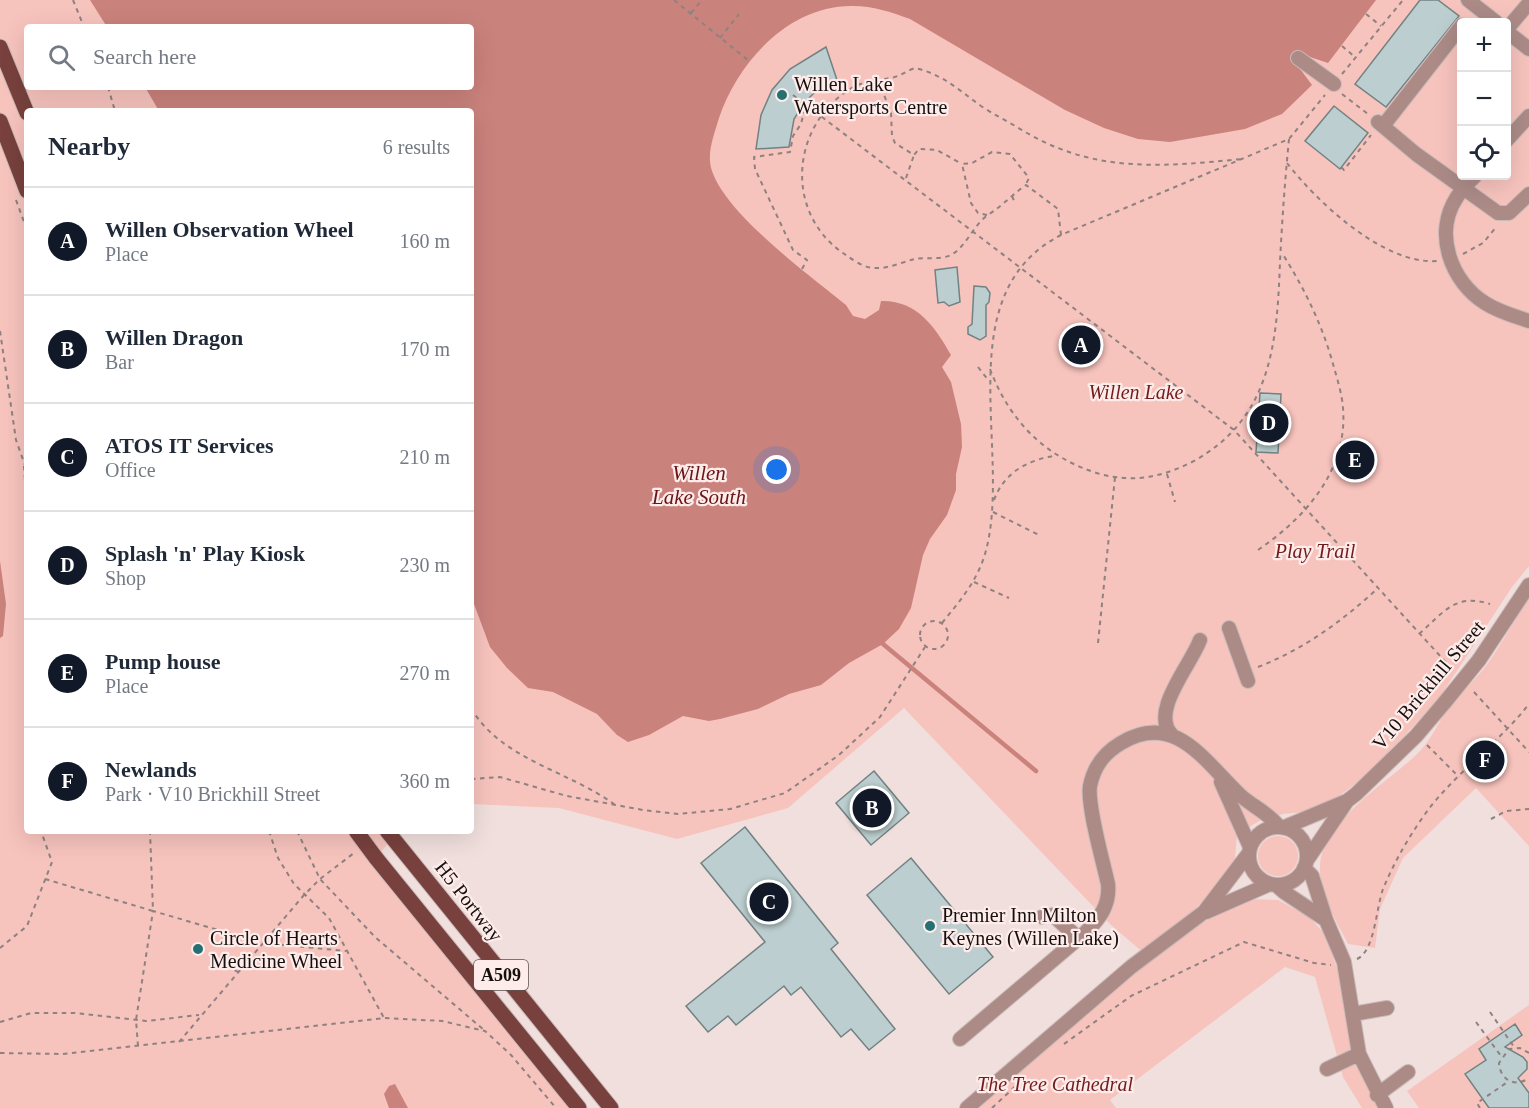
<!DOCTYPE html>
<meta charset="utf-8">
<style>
:root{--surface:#fff;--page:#f6f6f7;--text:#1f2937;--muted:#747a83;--line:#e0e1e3;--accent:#111827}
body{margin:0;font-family:"Times New Roman",serif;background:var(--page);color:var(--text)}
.controls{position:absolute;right:18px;top:18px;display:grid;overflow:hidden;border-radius:6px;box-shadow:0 6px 24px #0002}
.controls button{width:54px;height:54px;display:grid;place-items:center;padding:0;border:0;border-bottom:2px solid var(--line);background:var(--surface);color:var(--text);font:30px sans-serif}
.you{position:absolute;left:777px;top:470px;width:21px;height:21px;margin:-15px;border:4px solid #fff;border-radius:50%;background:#1a73e8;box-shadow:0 0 0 9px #1a73e833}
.badge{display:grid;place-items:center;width:39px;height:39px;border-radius:50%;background:var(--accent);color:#fff;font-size:20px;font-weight:700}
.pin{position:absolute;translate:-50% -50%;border:3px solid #fff;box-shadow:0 2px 6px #0006}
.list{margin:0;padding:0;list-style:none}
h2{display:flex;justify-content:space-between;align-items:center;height:78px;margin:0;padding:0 24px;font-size:26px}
h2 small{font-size:20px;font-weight:400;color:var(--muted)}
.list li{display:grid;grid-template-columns:39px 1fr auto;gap:18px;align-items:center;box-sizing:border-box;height:108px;padding:0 24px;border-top:2px solid var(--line)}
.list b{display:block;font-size:22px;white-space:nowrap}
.list p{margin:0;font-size:20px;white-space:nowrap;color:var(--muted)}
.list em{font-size:20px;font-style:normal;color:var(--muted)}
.icon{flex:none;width:33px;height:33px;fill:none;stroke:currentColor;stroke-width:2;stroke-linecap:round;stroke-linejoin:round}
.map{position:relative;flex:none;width:1529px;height:1108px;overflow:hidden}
.search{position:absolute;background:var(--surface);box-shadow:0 6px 24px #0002;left:24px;top:24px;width:450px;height:66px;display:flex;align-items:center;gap:15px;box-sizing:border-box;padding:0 21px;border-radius:6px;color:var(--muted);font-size:22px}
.panel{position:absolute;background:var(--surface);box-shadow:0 6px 24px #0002;left:24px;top:108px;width:450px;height:726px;border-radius:6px}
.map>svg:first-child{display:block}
.green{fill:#f7c3bd;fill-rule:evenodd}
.water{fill:#ca827c}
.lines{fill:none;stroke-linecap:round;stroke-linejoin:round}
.stream{stroke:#ca827c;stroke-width:4.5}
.building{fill:#bccecf;stroke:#728283;stroke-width:1.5}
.minor-casing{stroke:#c9bab8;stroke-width:16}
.major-casing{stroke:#c9bab8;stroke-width:17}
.path{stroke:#8e8281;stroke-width:2;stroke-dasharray:4.5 4.5;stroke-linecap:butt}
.minor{stroke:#ac8b87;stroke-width:14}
.major{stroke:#78413d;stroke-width:15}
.minor-bridge-casing{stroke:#c9bab8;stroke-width:16;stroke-linecap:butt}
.major-bridge-casing{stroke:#c9bab8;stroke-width:17;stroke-linecap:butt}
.minor-bridge{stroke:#ac8b87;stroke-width:14}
.major-bridge{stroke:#78413d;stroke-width:15}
.poi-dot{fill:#257073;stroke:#feecea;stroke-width:2}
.labels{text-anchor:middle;stroke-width:4.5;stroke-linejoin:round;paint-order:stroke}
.shield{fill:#feecea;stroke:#5b5150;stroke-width:1.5}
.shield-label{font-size:18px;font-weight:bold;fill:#150f0e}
.poi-label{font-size:20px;fill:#150f0e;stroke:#feecea;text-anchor:start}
.park-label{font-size:20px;font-style:italic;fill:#721b1c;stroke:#feecea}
.street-label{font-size:20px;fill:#150f0e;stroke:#feecea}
.water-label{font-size:21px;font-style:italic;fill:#6b1316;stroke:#feecea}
</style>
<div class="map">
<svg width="1529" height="1108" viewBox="0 0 1529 1108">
<rect width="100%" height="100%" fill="#f0dfdd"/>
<path class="green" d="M0,0H1529V566L1512,587L1439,698L1372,771L1339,796L1313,811L1283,814L1261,820L1237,834L1235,858L1227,878L1149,953L1227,909L1251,899L1278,900L1308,916L1325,934L1353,1014L1359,1054L1386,1108H1362L1343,1077L1315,977L1285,967L1110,1100L1116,1108H967L1146,955L1110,924L904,708L788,808L677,839L559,808L471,804V111H27V831H398L376,858L579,1108H0ZM1462,22H1506V176H1462ZM27,27H471V87H27Z
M1529,599V846L1476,788L1403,858L1380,909L1375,948L1348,944C1337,922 1319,894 1320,868C1321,822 1385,784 1415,756C1431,742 1438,722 1451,704C1460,692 1472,683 1482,671C1499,649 1513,622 1529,599Z
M1258 856a20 20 0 1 1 40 0a20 20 0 1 1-40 0Z
M1529,1005V1108H1419L1407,1091Z"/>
<path class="water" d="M90,0H1376L1328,63L1301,54L1295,62L1312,85L1282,114L1245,129L1170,142L1138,139L1104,128L1065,110L910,19C891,12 873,6 853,6C789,5 738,62 719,118C714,135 706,154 712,171C727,215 809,275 846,305L853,316L865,319L879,310L881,301C917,300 935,327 951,355L942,367L951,382L961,424L962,447L956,474V490L947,515L930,539L923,555L911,608L899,629L883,644L849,663L821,685L789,694L758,709L720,719L709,721L683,716L649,735L628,742L617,735L597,714L553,692L528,688L507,668L490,647L471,596V111H159L145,87H471V27H107Z
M0,561L6,604L3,636L0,638Z
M395,1084L408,1108H389L384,1094L389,1086Z"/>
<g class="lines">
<path class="stream" d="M883,644L1036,771"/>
</g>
<path class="building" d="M1420,0H1438L1459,16L1386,107L1355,84Z
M826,47L837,80L815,92L805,102L794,119L789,147L756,149L761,115L772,90L790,69Z
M1334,106L1368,133L1340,169L1305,141Z
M957,267L960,302L949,306L944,302L938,303L935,270Z
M974,286L986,287L990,293L989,302L986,305V336L980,340L968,334V327L972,324Z
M1260,393L1281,394L1278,453L1256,452Z
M1348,450L1366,455L1363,470L1344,465Z
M874,771L909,813L871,845L836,803Z
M745,827L838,943L831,949L895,1029L869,1050L851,1029L841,1037L801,987L791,995L784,986L736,1025L728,1016L708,1032L686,1006L765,942L701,863Z
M911,858L993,957L949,994L867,895Z
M1515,1024L1522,1035L1505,1047L1523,1057L1527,1062V1069L1518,1078L1529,1093V1108H1489L1465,1074L1486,1060L1479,1049Z"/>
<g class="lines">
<g class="minor-casing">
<path id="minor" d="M1468,0L1496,22
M1506,30L1529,3
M1506,31L1529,49
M1298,58L1334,84
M1378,122L1416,154L1498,213H1509L1529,194
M1383,126L1462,25
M1506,141L1529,116
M1475,176C1469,182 1462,189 1457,197C1433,233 1451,282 1485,303C1499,312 1514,316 1529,321
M1229,628L1248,681
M1479,660L1529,585
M1172,735C1149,712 1191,665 1200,640
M1221,782L1250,847
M1285,827L1347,801L1356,794L1416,736L1445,702
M1249 856a29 29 0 1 1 58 0a29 29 0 1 1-58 0Z
M1307,860L1347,801
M1304,868L1312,876L1326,920L1344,962L1359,1054L1386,1108
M1276,885L1284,892L1326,920
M1206,912L1270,884
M1042,917L1053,915L1078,938
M1353,1014L1387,1008
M960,1039L1086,932C1100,918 1110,905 1108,884C1103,861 1087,806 1090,786C1094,766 1104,753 1121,743C1175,710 1205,762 1240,795C1253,807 1269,813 1279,827
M1327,1069L1359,1054
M1377,1095L1408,1072
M967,1108L1131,967L1204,912L1249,853"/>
</g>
<g class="major-casing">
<path id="major" d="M0,47L27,113
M0,121L27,191
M387,831L611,1108
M376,858L579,1108"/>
</g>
<path class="path" d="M73,0L84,27
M674,0L749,61
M691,13L702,0
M1366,14L1381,26
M720,38L739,14
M1342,46L1356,58
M1342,74L1403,0
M878,79L891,113L892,136L895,143L914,155L919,149L937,150L962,164
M108,87L115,111
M1342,94L1368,114
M793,95L1234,430L1452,669
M1287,163C1317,202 1384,265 1437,261
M1341,167L1344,170L1371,135
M906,178L914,155
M1012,196L1015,203
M16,200L27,230
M987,215L978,213L971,203L962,164L972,163L992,152L1010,154L1029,178L1026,184
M1061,235L1058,209L1026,185C1012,195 1003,205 988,215C973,225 967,246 951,255C940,260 926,257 915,259C902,262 888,269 875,268C863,268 852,259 843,253C784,212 791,126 850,89C862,81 876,81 890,78C899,77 906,71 915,68C942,74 959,90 981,106C993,114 1005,120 1017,127C1091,174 1159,167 1242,159
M1463,254L1483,243L1497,226
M802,269L807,260L793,250L755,169L754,157L790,152L793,136L801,124L806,104
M0,331L16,440L27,471
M978,367L989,381
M990,369C1010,422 1046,458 1100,474C1134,483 1162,477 1192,462C1272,419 1277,342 1280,262C1282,221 1285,180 1289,139
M24,466L27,508
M1167,474L1175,502
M994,500C1004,473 1026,461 1053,456
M993,512L1039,535
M1258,550C1306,517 1348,470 1343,408C1342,394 1337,378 1333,364C1322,324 1304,288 1282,253
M974,582L1009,598
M920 635a14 14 0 1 1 28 0a14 14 0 1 1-28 0Z
M942,623C960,601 977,581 985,554C1014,454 945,295 1061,235L1289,139L1325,95
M1419,634C1444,612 1455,593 1490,604
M1098,643L1115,477
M1258,667C1304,649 1341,622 1377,589
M1474,692L1529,752
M471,708C501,760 570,771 615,805
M1427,745L1459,777
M471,779L500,777L567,796L643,810L678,814L730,809L785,793L839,755L880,717L925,647
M1491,819L1506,811L1529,809
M269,831L278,858L294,884L329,918L384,1018
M297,831L320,879L375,937L484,1030
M45,879L153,911L150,831
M0,948L27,926L52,862L41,831
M1357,959C1375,951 1376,908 1383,889C1395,860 1412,831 1431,806C1461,769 1500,741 1529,704
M219,961L238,972
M1490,1012L1514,1047
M0,1022L31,1013H75L146,1021L199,1015
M1476,1022L1501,1056
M179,1042L304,895L320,879L354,853
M1064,1044L1131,996L1244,942L1314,963L1331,965
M138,1046L136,1020L153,911L263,943L346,951
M0,1053L62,1054L384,1018L442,1021L485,1031L511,1055L556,1108
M1529,1053L1520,1048L1509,1049L1499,1063C1500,1080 1515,1088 1529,1078
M992,1108L1021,1081
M1480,1108L1477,1103L1509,1081"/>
<use href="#minor" class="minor"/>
<use href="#major" class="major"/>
<g class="minor-bridge-casing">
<path id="minor-bridge" d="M1445,702L1479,660"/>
</g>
<g class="major-bridge-casing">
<path id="major-bridge" d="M356,831L376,858"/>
</g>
<use href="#minor-bridge" class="minor-bridge"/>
<use href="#major-bridge" class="major-bridge"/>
</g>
<g class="poi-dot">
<circle cx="782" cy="95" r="6"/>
<circle cx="930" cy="926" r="6"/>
<circle cx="198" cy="949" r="6"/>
</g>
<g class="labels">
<rect class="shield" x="474" y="960" width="54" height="30" rx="4.5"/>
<g class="shield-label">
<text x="501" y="981">A509</text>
</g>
<g class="poi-label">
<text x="794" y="91">Willen Lake<tspan x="794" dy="23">Watersports Centre</tspan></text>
<text x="942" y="922">Premier Inn Milton<tspan x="942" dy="23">Keynes (Willen Lake)</tspan></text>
<text x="210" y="945">Circle of Hearts<tspan x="210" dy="23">Medicine Wheel</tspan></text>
</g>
<g class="park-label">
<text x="1136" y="399">Willen Lake</text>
<text x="1315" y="558">Play Trail</text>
<text x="1055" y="1091">The Tree Cathedral</text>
</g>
<g class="street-label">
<text transform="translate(1428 685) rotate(-50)" y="7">V10 Brickhill Street</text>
<text transform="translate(469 901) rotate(52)" y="7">H5 Portway</text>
</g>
<g class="water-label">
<text x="699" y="480">Willen<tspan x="699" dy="24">Lake South</tspan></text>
</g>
</g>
</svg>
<div class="controls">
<button>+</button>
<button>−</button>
<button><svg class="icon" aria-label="locate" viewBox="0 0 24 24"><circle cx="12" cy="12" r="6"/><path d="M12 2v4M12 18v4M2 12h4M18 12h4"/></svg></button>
</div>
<div class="you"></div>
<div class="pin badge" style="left:1081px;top:345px">A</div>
<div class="pin badge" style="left:872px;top:808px">B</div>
<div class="pin badge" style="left:769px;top:902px">C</div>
<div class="pin badge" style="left:1269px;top:423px">D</div>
<div class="pin badge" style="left:1355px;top:460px">E</div>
<div class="pin badge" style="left:1485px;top:760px">F</div>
<div class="search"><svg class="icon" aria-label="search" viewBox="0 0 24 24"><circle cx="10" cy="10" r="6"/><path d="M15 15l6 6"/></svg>Search here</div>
<section class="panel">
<h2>Nearby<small>6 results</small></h2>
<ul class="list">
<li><span class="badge">A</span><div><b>Willen Observation Wheel</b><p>Place</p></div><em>160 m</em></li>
<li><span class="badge">B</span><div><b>Willen Dragon</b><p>Bar</p></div><em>170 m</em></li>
<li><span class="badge">C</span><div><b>ATOS IT Services</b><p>Office</p></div><em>210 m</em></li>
<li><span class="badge">D</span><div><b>Splash 'n' Play Kiosk</b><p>Shop</p></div><em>230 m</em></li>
<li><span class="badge">E</span><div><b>Pump house</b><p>Place</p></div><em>270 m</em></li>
<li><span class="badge">F</span><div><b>Newlands</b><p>Park · V10 Brickhill Street</p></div><em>360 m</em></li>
</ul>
</section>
</div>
